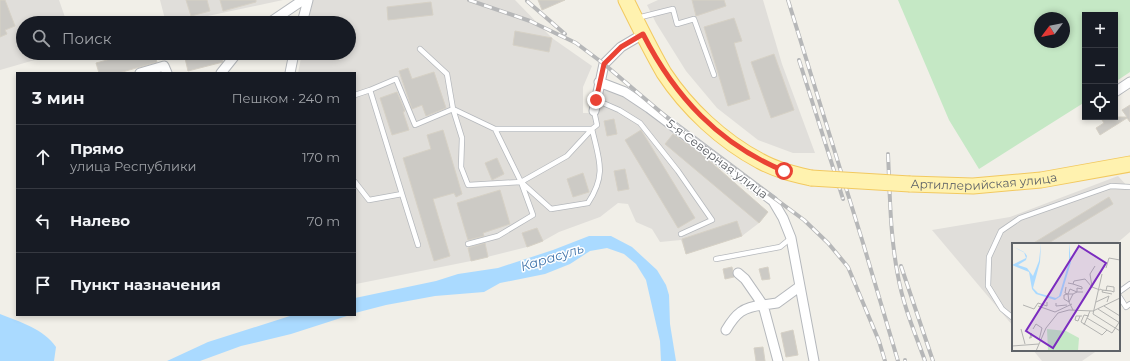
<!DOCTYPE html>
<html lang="ru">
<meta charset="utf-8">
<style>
:root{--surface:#171b24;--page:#20242c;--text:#f1f3f6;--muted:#9ea1a6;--line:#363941}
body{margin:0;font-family:Montserrat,sans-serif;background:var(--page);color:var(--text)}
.controls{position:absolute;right:12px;top:12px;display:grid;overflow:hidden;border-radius:0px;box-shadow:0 2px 6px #0003}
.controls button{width:36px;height:36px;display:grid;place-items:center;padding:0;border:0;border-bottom:1px solid var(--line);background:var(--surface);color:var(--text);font:20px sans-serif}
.compass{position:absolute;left:1034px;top:12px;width:36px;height:36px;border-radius:50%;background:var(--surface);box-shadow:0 2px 6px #0003;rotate:238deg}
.stop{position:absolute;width:12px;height:12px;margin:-9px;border:3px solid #ea4335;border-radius:50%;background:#fff}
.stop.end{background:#ea4335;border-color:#fff;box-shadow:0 1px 4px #0008}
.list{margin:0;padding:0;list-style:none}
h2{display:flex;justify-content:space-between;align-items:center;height:52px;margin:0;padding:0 16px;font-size:17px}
h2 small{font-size:13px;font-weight:400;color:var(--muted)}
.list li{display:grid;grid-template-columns:26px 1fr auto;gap:12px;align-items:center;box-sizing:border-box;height:64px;padding:0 16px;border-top:1px solid var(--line)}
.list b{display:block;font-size:15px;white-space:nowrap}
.list p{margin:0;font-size:13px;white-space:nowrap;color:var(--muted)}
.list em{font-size:13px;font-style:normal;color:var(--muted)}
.icon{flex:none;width:22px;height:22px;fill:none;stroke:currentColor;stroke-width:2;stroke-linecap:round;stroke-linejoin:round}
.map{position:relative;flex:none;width:1130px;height:361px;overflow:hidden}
.search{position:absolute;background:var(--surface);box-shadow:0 2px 6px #0003;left:16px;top:16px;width:340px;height:44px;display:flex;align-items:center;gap:10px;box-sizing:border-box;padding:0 14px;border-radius:22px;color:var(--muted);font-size:15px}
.panel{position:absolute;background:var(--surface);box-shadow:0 2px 6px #0003;left:16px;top:72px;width:340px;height:244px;border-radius:0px}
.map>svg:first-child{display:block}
.industrial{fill:#e0deda}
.green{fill:#c5e8c5;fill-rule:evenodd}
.water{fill:#aadaff}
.building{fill:#cccac5;stroke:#d6d1c6}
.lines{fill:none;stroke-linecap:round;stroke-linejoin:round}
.lane-casing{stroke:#b5b8bc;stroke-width:6}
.street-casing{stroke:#b5b8bc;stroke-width:11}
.primary-casing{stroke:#f2c960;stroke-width:17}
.lane{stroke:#fff;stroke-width:4.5}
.street{stroke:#fff;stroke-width:9}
.primary{stroke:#fff2af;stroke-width:15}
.rail-casing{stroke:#b6b7b8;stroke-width:4}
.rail{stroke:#fff;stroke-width:2.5;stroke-dasharray:8;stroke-linecap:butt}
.primary-bridge-casing{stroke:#f2c960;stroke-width:17;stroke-linecap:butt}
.primary-bridge{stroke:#fff2af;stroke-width:15}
.route{stroke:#ea4335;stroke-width:5}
.labels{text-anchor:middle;stroke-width:3;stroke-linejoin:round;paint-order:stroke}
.street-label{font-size:12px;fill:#5f6368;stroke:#fff}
.water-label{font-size:13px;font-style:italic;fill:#4174aa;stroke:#fff}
.inset-road{fill:none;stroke:#b3b3b1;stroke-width:1}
.view{fill:#7b2cbf;fill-opacity:0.15;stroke:#7b2cbf;stroke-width:2}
.inset-edge{fill:none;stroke:#5f6368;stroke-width:2}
</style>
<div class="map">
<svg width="1130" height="361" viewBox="0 0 1130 361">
<rect width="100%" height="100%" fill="#f1efe8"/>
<path class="industrial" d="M0,0H59L67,23H23V53H59L0,70Z
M160,0H283L175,23H166Z
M313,0H515L552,38L592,66L583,87V113H598L602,89L627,97L675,132L768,212L759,223L742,236L686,254L681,240L660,242L652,229L636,222L628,204L618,203L600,217L559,232L543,241L527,247L471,261L356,284L355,73H298L302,53H349V23H308Z
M658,0H763L782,64L815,153H793L758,140L717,108L686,71L656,23L647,5Z
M1118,176L1130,189V232L1116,244H1013V326L932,230L1010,217Z
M1033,350H1098L1082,361H1042Z"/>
<path class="green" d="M898,0H1130V72L1115,82V15H1085V102L979,169L949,120ZM1040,18H1064V42H1040Z"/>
<path class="water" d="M589,236H611L632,247L657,270L666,285L669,295L670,324L676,361H661L660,341L646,280L636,264L624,254L607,248L590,251L570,264L545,274L500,283L484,292L435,296L386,305L355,313V298L436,281L458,274L498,268L553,250Z
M0,314C20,322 44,329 56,347L54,361H0Z
M293,315H350L291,334L241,346L200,361H167L208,342Z"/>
<path class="building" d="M0,0H5L15,26L5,30L7,34L0,37Z
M186,0H207L210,11L191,16Z
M220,0H256V2L223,11Z
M538,0H565L542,10Z
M692,0H724L726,6L696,16Z
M431,2L433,15L388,20L387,7Z
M734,18L742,41L734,43L750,99L728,106L704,27Z
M515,31L552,38L549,52L513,45Z
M133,53H154L157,62L119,73H99L96,63Z
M188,53H220L223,62L188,71L184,54Z
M774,54L794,110L771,118L751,62Z
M408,68L412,79L434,72L446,108L426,116L422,105L412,109L399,71Z
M397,92L405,111L403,112L409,130L392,135L380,98Z
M1130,105V122L1127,118L1100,135L1096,128L1104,123L1102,120L1107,117H1127L1122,110Z
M614,119L617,134L607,136L604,121Z
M443,130L462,194L456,197L454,193L433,199L450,256L434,261L403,158L431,149L427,135Z
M641,130L695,218L678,228L625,140Z
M673,134L704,156L768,212L759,223L665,144Z
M497,158L504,174L492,180L485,163Z
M625,169L629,189L618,191L614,171Z
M583,173L589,192L573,197L567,179Z
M500,190L510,224L483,233L484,236L468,240L457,203Z
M1109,197L1113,204L1047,244H1032Z
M737,221L742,236L686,254L682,239Z
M537,228L543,241L527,247L522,233Z
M485,243L488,257L471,261L468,248Z
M732,267L734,277L725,279L723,269Z
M768,267L770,279L762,280L759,269Z
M793,330L798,355L786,357L781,333Z
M763,347L765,361H756L754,348Z"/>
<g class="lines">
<g class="lane-casing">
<path id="lane" d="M637,18L673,9L677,24L694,19L714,75
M420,49L447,74L453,109L495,129L521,182L551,209L588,203C607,174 599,160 592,129L567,156L521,182
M355,95L370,90
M596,100L619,110L640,123L678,171L712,220L681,234
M495,129H592L597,125L594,111
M355,182L369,200L402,194L418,245
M402,194L370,90L396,79L415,125L453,109L462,138L461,167L468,185L521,182L533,215L498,236L468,244
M716,259L780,247L791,238
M1119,292L1130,284
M1119,296L1126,307L1130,304
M1013,318L1002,309L988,286L989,257L1001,231L1020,218L1111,186L1130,187"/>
</g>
<g class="street-casing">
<path id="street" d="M269,23L303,0
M302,23L308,0
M140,73L164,66L167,73
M221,73L237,53
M290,73L294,53
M599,82L625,92L649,108L773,201L783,218L791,238L814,361
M1115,92L1130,82
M594,111L604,64L621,47L643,34
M738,273L745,279L763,305L777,303L799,287
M726,330C736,313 743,307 763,305L778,361"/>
</g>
<g class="primary-casing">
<g id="primary">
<path d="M626,0C638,24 650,49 664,73C687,108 722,141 760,161C776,170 794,174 811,178"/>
<path id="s1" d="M910,184L973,186L1041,180L1130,164"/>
</g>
</g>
<use href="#lane" class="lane"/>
<use href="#street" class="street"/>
<use href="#primary" class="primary"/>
<g class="rail-casing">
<path id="rail" d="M469,0L530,21L576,43L604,64L677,126L804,220L828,243L848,267L879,341L885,361
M788,0L863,243L898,361
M527,1L565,34
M799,60L843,199
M888,154C890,195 890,236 898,276C903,305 915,333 925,361
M901,266L933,361
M905,360V361"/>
</g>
<use href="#rail" class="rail"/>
<g class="primary-bridge-casing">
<path id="primary-bridge" d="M811,178L910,184"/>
</g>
<use href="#primary-bridge" class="primary-bridge"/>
</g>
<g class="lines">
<path class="route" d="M596,100L604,64L621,47L643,34C675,97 719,144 784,171"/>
</g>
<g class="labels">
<g class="street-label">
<text transform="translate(717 159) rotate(37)" y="4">5-я Северная улица</text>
<text dy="4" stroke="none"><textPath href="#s1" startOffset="74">Артиллерийская улица</textPath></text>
</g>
<g class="water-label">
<text transform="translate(552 257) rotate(-17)" y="5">Карасуль</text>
</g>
</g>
<g transform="translate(1012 243)">
<rect width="108" height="108" fill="#f1efe8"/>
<path d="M35,86L54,88L67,95L66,108H36Z" fill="#c5e8c5"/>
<path d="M29,0L28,19L21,45L26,50L44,55L47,53L57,19V0L59,19L49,53L43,57L24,51L20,46L17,29L0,22L14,15L12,9L0,3L13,10L15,13L14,17L6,22L15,25L21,33L27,18Z" fill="#aadaff"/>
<path class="inset-road" d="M83,23L78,31L80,44L88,47M94,25L97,15L108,17M90,31L81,71L108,88M56,40L61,41L62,38L73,36L80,44M54,44L53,50L56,51L58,46L65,49V45L70,46V44L61,41M88,46L90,47L99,48L102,49V44L95,43L94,48M91,47L90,49L100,51M56,51L57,59L52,56V52L56,51H61L65,49H71M61,51L57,59L61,67M84,59L97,53L95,59M44,60V63L55,62M11,62L22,66L26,60L35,63V59M26,63L43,69L60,61M92,63L108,73M86,66L108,80M68,73L66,78L63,77L64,73H70M77,73L72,72L69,79L90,92L95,87M75,75L100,90L108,78M72,82L78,68M9,86L13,101M21,86L24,81L30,85L27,97M17,95H18L20,94L19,90L18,95M0,103L27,101M22,108H35M24,108L34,85L46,70L57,67L81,68L108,55"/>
<path class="view" d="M67,3L94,20L41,105L14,88Z"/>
<rect width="108" height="108" class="inset-edge"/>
</g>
</svg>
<div class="controls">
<button>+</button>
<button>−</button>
<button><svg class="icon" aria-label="locate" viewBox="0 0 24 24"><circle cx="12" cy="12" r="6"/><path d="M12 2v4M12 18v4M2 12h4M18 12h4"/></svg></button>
</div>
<svg class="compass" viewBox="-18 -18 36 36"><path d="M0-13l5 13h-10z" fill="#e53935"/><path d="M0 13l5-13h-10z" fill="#9ea1a6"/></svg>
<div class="stop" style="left:784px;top:171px"></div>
<div class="stop end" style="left:596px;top:100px"></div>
<div class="search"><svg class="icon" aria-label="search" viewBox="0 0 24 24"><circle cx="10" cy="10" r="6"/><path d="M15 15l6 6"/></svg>Поиск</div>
<section class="panel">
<h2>3 мин<small>Пешком · 240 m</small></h2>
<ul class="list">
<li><svg class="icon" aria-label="ahead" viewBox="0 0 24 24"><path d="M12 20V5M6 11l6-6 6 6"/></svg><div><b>Прямо</b><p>улица Республики</p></div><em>170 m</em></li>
<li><svg class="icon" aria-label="left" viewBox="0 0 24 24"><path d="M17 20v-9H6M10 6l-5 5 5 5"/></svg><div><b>Налево</b></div><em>70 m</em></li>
<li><svg class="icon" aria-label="arrive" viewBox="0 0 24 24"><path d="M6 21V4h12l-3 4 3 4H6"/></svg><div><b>Пункт назначения</b></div></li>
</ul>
</section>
</div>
